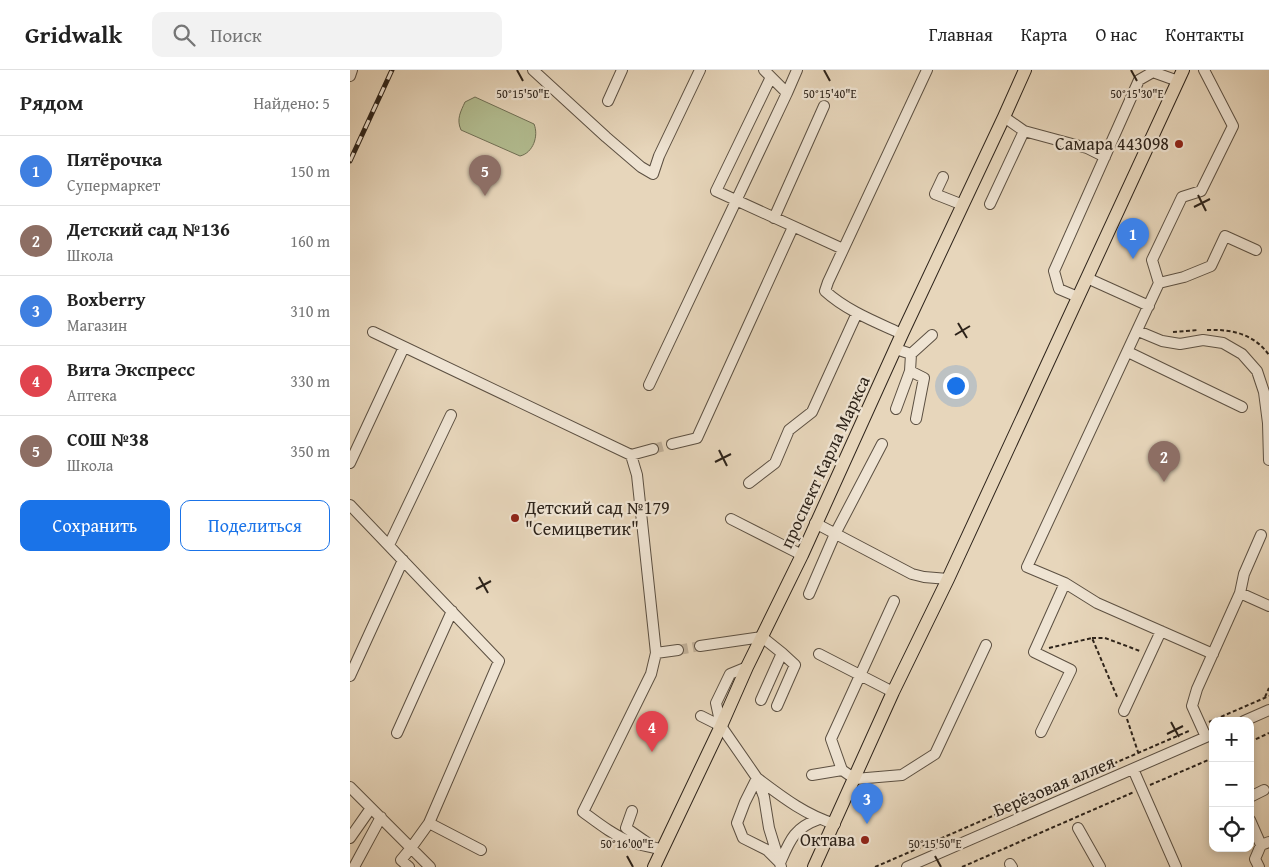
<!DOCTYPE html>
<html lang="ru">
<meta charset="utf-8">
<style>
:root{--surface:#fff;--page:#f2f2f2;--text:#222;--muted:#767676;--line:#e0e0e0;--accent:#1a73e8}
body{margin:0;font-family:"Gentium Book Plus",serif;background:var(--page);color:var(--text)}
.controls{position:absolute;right:15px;bottom:15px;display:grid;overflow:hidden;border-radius:10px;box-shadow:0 2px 8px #0003}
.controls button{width:45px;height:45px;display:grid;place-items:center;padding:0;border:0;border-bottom:1px solid var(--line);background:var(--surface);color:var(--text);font:25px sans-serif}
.you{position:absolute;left:605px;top:315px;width:18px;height:18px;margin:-12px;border:4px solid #fff;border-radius:50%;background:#1a73e8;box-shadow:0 0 0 8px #1a73e833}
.badge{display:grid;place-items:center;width:32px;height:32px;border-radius:50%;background:var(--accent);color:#fff;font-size:16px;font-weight:700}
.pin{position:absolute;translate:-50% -41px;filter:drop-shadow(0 1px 2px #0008)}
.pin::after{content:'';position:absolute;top:26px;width:18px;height:15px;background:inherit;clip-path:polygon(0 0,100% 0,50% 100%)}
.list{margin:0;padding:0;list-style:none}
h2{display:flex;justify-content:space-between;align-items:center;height:65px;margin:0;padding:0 20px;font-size:21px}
h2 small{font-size:16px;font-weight:400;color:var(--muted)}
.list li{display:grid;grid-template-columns:32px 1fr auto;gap:15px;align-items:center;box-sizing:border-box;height:70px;padding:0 20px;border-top:1px solid var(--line)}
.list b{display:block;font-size:19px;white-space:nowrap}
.list p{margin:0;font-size:16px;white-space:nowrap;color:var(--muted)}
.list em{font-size:16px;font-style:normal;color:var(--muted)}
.actions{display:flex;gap:10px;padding:15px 20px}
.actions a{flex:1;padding:11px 0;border:1px solid var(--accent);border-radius:10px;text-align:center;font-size:18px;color:var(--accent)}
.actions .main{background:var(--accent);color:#fff}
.icon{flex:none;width:28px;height:28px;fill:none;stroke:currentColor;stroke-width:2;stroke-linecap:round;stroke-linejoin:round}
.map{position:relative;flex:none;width:919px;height:797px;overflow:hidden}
header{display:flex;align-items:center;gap:30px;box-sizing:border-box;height:70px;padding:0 25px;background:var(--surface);border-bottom:1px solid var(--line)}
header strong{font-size:24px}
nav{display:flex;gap:28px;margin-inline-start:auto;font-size:18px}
.search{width:350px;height:45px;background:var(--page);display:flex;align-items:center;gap:12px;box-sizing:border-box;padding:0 18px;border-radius:10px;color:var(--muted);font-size:19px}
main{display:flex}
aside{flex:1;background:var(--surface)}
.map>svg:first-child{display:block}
.green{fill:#b3be92;stroke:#707056}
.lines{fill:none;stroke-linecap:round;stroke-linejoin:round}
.minor-tunnel{stroke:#c2b29b;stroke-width:10;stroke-dasharray:10 5;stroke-linecap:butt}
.minor-casing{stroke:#5c5042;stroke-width:12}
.major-casing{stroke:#2d231a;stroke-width:14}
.path{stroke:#2d231a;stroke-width:2;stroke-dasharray:4 2.5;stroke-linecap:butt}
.minor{stroke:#efe4d3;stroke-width:10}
.major{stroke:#e7d6bb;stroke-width:12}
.rail-casing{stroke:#2d231a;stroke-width:5}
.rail{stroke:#efe4d3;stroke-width:3;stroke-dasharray:9;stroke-linecap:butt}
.ticks{fill:none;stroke:#2d231a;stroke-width:2}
.poi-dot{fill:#8f2418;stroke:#efe4d3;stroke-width:2}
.labels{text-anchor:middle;stroke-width:4.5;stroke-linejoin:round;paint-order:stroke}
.poi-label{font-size:18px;fill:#2d231a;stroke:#efe4d3;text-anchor:end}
.street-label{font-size:18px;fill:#2d231a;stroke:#efe4d3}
.ticks-label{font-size:12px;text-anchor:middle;fill:#2d231a;stroke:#efe4d3;stroke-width:4.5;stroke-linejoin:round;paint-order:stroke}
</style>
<header>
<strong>Gridwalk</strong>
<div class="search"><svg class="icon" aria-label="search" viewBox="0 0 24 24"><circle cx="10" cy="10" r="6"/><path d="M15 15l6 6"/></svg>Поиск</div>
<nav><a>Главная</a><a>Карта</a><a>О нас</a><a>Контакты</a></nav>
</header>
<main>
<aside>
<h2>Рядом<small>Найдено: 5</small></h2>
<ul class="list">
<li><span class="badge" style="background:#3f7fe0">1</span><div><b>Пятёрочка</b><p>Супермаркет</p></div><em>150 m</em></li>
<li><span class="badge" style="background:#8d6e63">2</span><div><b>Детский сад №136</b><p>Школа</p></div><em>160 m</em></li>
<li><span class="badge" style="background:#3f7fe0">3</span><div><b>Boxberry</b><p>Магазин</p></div><em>310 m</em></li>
<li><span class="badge" style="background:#e0444e">4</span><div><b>Вита Экспресс</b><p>Аптека</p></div><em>330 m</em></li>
<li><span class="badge" style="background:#8d6e63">5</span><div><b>СОШ №38</b><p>Школа</p></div><em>350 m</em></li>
</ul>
<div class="actions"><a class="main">Сохранить</a><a>Поделиться</a></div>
</aside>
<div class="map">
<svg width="919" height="797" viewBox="0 0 919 797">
<rect width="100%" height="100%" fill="#e7d6bb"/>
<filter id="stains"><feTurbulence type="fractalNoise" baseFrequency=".004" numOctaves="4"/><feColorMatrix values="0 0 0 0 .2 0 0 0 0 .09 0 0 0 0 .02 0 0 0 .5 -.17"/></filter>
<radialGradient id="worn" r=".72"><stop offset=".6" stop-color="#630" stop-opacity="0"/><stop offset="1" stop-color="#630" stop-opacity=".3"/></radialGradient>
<path class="green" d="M125,27L184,54C189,66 183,83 170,86L111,60C106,49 111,41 115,32Z"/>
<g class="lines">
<path class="minor-tunnel" d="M303,379L322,374
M328,580L350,576"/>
<g class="minor-casing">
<path id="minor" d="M183,0L256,67L291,97L303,104L309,86L350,0
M414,0L437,23
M0,6L2,0
M421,7L366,121L493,179
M258,31L272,0
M674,61L737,78L755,87
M593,107L585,124L613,135
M640,134L674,61L654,47
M424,148L474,36
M737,208L799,236
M809,213L834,207L861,196L875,166L906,180
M728,227L709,219L704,201L789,10L803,2L828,11
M788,261L812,271L830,274L853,270L873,273L892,284L907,301L914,322L918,353L919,390
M23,262L281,385L287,405L306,583L301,604L233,742C248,753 263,765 281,772C291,776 302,776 312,780
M552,264C526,252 497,241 475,221L478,212L577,0
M778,282L892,337
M561,284L582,265
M560,301L574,308L566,349
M299,315L437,23L447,0
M546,339L560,301L561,284L546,279
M322,374L347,368L443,157
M281,385L303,379
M0,393L54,277
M399,413L425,393L439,360L462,342L507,243
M0,435L149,591L79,753L61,778L51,790L59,797
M381,449L452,485
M465,453L562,504L574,507L598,509
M39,475L101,345
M715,513L747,533L863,584
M890,523L894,504L911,465
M459,524L485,464L532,374
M544,531L481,669L492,700L505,709L552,705L585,684L636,575
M350,576L412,567L432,583L411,630
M306,583L328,580
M469,584L543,622
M397,597L380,604L366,633L371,656L407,708L414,727L419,758L431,797
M0,606L53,490
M427,636L445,595L432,583
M774,641L811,561
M351,646L371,656
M894,651L919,640
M691,662L721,600L684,582L715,513L677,497L809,213L802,190L832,127L851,121L883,56L854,0
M47,663L102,541
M856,667L842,636L847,619L890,523L919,536
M783,699L826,797
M462,705L492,700
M0,717L80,797
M900,727L914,720
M282,741L276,758L299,774
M900,750L911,775
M79,753L131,780
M728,758L750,797
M0,768L21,738
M429,792L417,780L393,768L387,753L395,732L407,708C431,726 455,745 485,754
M430,793C440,770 444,758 469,749
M660,794L662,797
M4,797L31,747
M557,797L863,664
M909,797L905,789L911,775L919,772"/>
</g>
<g class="major-casing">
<path id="major" d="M304,797L371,656L397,597L452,485L552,264L654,47L675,0
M464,797L543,622L598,509L833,0"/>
</g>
<path class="path" d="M857,260C882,259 904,264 919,285
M823,262L848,260
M742,568H755L790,581
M699,578L742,568L768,629
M915,627L919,618
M777,649L788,682
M859,652L919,626
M900,672L919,663
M800,715L863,688
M525,797L841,660
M612,797L784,722"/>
<use href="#minor" class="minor"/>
<use href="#major" class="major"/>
<g class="rail-casing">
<path id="rail" d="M0,91L42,0"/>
</g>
<use href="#rail" class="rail"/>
</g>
<path class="ticks" d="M167,0L173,11M474,0L480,11M781,0L787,11M848,125L856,141M844,137L860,129M608,253L617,268M605,265L620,256M369,380L377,396M365,392L381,384M129,507L138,523M126,519L141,511M821,652L829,667M817,664L833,656M277,786L283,797M585,786L591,797"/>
<g class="poi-dot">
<circle cx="829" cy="74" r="5"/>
<circle cx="165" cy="448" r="5"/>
<circle cx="515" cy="770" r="5"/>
</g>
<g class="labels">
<g class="poi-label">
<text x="819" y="80">Самара 443098</text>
<text x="175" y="444" text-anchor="start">Детский сад №179<tspan x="175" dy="21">"Семицветик"</tspan></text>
<text x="505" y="776">Октава</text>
</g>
<g class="street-label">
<text transform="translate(475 392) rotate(-65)" y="6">проспект Карла Маркса</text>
<text transform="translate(704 716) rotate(-23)" y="6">Берёзовая аллея</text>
</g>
</g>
<g class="ticks-label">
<text x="173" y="28">50°15'50"E</text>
<text x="480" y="28">50°15'40"E</text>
<text x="787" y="28">50°15'30"E</text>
<text x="277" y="778">50°16'00"E</text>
<text x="585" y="778">50°15'50"E</text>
</g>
<rect width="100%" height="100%" filter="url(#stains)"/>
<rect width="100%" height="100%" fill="url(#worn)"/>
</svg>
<div class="controls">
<button>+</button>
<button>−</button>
<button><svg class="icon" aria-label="locate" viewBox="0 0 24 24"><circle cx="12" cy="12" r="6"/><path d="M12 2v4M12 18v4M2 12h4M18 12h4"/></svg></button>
</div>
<div class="you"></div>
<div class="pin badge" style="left:783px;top:189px;background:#3f7fe0">1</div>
<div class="pin badge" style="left:814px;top:412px;background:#8d6e63">2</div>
<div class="pin badge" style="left:517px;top:754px;background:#3f7fe0">3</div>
<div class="pin badge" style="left:302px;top:682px;background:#e0444e">4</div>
<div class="pin badge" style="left:135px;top:126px;background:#8d6e63">5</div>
</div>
</main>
